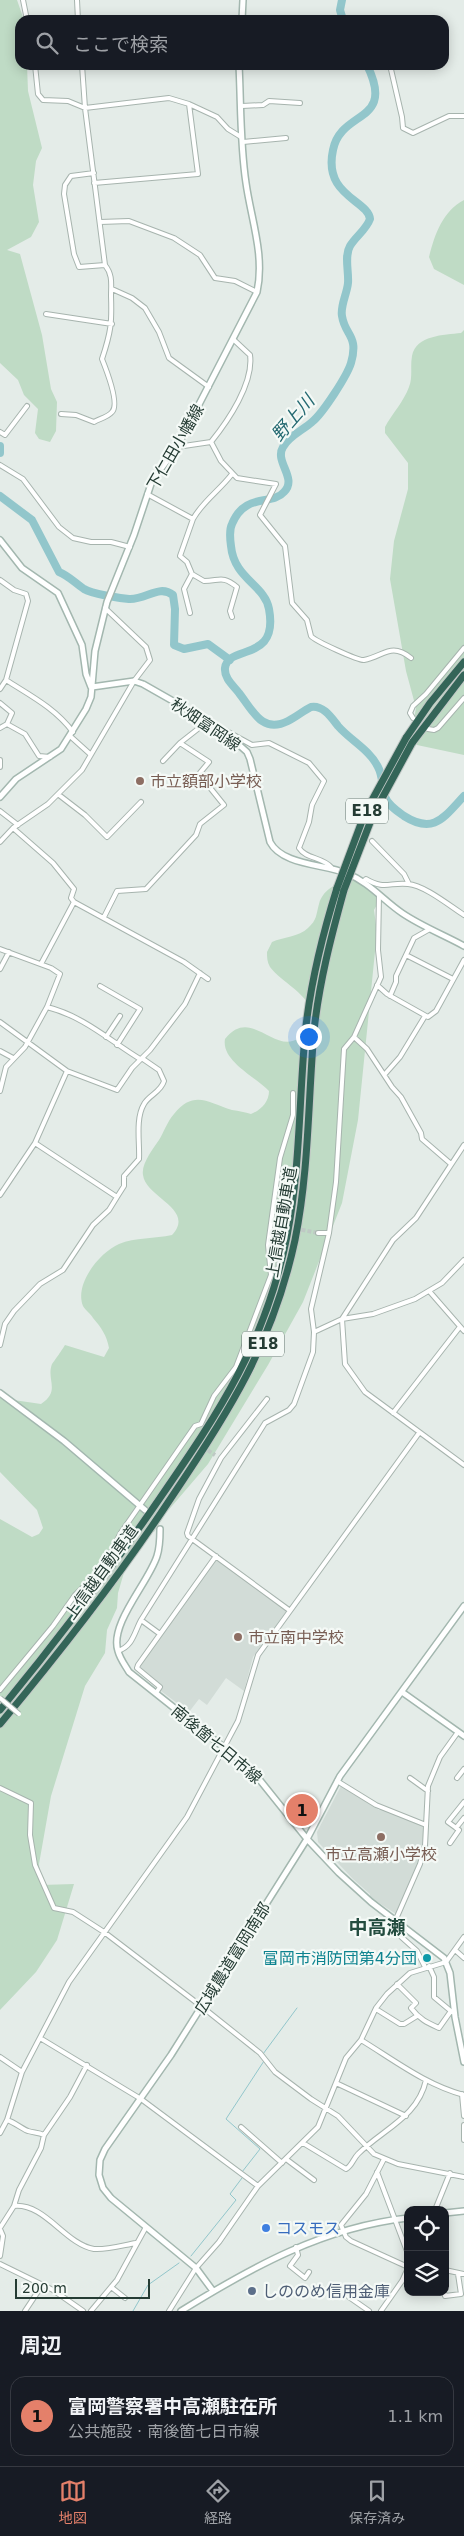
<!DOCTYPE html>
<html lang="ja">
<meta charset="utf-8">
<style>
:root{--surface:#171b24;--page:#242831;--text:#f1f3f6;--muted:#9ea1a6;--line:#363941;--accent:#e4806a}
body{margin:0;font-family:"DejaVu Sans","Noto Sans JP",sans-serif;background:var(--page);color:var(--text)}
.controls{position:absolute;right:15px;bottom:15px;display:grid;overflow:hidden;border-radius:10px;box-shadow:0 2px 12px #0003}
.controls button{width:45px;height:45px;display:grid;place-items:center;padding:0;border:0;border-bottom:1px solid var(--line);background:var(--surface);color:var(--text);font:25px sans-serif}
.scale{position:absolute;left:15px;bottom:12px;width:135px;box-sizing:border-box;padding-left:5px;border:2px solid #253c34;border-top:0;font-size:14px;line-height:18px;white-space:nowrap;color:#253c34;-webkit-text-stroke:4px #f4f9f6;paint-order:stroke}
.you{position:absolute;left:308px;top:1036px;width:18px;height:18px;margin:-12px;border:4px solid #fff;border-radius:50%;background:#1a73e8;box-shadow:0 0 0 8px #1a73e833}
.badge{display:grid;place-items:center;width:32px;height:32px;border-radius:50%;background:var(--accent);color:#111;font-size:16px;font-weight:700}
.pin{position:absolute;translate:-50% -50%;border:2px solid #fff;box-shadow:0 1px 5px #0006}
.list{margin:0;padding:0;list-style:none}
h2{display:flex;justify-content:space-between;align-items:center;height:65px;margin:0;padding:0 20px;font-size:21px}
h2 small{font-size:16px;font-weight:400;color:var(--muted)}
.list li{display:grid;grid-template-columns:32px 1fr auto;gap:15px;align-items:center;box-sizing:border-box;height:80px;margin:0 10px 10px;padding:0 10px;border:1px solid var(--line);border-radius:15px}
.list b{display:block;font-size:19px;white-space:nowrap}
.list p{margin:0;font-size:16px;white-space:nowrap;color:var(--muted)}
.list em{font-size:16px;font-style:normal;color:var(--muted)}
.icon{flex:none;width:28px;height:28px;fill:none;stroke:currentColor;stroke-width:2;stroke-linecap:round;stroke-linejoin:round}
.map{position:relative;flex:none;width:464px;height:2311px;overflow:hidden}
.search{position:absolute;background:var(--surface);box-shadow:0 2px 12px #0003;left:15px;right:15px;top:15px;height:55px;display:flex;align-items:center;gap:12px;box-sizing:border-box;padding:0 18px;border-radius:15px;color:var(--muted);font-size:19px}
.sheet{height:155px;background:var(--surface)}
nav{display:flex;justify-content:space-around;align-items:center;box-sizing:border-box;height:70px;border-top:1px solid var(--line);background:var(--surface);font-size:14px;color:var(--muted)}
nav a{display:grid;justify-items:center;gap:2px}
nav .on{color:var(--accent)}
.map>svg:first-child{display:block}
.built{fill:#d2dcd7}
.green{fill:#bfdbc5}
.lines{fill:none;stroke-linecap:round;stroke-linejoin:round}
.stream{stroke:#92c6cb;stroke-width:1}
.river{stroke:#92c6cb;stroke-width:8}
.street-tunnel{stroke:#bec9c4;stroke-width:4;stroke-dasharray:4 2;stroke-linecap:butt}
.street-casing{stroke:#a7b4ae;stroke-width:6}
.secondary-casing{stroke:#a3b7af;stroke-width:8}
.highway-casing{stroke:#c2c8c6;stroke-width:9}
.street{stroke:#fff;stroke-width:4}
.secondary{stroke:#fff;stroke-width:5}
.highway{stroke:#346558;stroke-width:7}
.street-bridge-casing{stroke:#a7b4ae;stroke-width:6;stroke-linecap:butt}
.highway-bridge-casing{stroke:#c2c8c6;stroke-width:9;stroke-linecap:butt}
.street-bridge{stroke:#fff;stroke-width:4}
.highway-bridge{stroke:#346558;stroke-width:7}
.education-dot{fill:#8d6e63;stroke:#f4f9f6;stroke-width:2}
.culture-dot{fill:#0f9aa8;stroke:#f4f9f6;stroke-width:2}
.shop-dot{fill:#3f7fe0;stroke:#f4f9f6;stroke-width:2}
.service-dot{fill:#5c6f8a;stroke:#f4f9f6;stroke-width:2}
.labels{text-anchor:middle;stroke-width:4.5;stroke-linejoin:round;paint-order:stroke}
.shield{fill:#f4f9f6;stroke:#63756e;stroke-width:1}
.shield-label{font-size:15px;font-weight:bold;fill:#253c34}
.street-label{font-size:16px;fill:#253c34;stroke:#f4f9f6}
.education-label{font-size:16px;fill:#785e54;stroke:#f4f9f6;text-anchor:start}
.culture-label{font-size:16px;fill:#0d838f;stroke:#f4f9f6;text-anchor:end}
.shop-label{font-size:16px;fill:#366cbe;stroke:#f4f9f6;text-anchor:start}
.service-label{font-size:16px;fill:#4e5e75;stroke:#f4f9f6;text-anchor:start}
.water-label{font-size:18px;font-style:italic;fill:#256a72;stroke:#f4f9f6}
.quarter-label{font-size:19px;font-weight:bold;fill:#234c3f;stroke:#f4f9f6}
</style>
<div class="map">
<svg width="464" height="2311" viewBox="0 0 464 2311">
<rect width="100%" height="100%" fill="#e4ece8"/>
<path class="built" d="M215,1560L220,1561L287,1610L253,1657L244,1691L226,1678L207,1705L199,1699L189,1712L161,1691L163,1687L139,1666Z
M341,1786L379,1810L381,1809L424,1826L422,1848L419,1862L396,1914L370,1897V1894L353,1879L318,1842L317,1832Z"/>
<path class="green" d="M0,0H17L24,20H20V65H27L28,91L42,148L36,161L33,185L39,222L31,237L7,250L20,254L42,335L51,389L57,402L56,431L50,442L39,439L35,433L38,409L24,395L18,380L0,363Z
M464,200V285L434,269L429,257C435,234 442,212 464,200Z
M464,330V755L417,745L411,735L416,708L406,671L390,579L394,541L408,489V463L385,433V427C392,414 404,401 409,387C413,377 410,367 412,356C416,335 444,335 461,333Z
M355,878L369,882L377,889L379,901L374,910L377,932L358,1120L342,1203L303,1302L268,1365L208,1464L166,1513L154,1532H144L130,1552L118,1593L117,1608L107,1630L105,1653L85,1686L51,1796L39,1864L41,1885L74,1884L57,1940L36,1972L0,2010V1519L32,1537L39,1534L43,1528L37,1510L0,1472V1398L41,1404C61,1391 46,1380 52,1364C53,1363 64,1347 65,1345L104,1357L109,1348C107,1336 101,1327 93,1318C91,1314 85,1310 83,1306C74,1284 100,1252 119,1244C135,1237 155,1239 172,1235C196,1209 146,1198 143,1175C141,1164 153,1149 159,1140C164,1132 167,1122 174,1114C194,1089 209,1103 232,1110C239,1111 245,1112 251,1114C261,1110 269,1102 269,1091C256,1077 221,1061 225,1039C251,1006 274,1055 299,1038C302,1037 304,1032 306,1030C328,1003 282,984 270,967C267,962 267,957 267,952L272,942C283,937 299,937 308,928C317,920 316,915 319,904C323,888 341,881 355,878Z"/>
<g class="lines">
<path class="stream" d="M263,2054L297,2008
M242,2172L260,2149L226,2119L264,2061
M191,2256L236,2200L230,2194L242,2178
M133,2311L148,2285L179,2263"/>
<path class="river" d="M342,0L340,10L343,20
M367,65C396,124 341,109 333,150C323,196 368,200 370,219C366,230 356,236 350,246C344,256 349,272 348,283C347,294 340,306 342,316C345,336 359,335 351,363C347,376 323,413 312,422C303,430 289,436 283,447C274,462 298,478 284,492C272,506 245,492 232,524C229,530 230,539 231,546C234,579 265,585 269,609C279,663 228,644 225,668C224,679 234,686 239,693C253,711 262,734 288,721C296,717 303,711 311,707C323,705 331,717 338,726C350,740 370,750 378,767C383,776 382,787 385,797C388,805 397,811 404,816C434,835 444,817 464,796
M0,446V453
M0,496L32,520L59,572C69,576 75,583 84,589C92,594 119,598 129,599C146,600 159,584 173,595L175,609L174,645L184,649L208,644L230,660"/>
<path class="street-tunnel" d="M278,1225L318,1233
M203,1447L215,1455"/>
<g class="street-casing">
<path id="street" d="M23,0L27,20
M77,0L78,20
M35,65L38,94L43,100L68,101L85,108L169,98L189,104L217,117L228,129L241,137
M390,65L402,117L403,128L413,133L449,116H464
M242,106L263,105L269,101L300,103
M243,142L286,138
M94,173L71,176L65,185L64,194L74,254L79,267L105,265
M94,183L198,174L189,104
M100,222L129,221L174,238L200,255L215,278L235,281L257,292
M112,289L132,298L145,308L159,332L169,358L209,387
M46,314L112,324
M61,414L76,415L94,422C99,419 108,417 112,412C120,404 106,369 102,359C111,332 112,323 111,296C111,284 113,275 105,265L85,108L82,65
M0,432L5,435L27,406
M211,442L221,461L237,478L276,484L260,515L285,546L292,603L307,620L311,636C315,641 359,661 364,660C384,656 391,642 411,658
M177,447L211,442C228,421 254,383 250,355L234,340
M0,465L23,479L59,527L73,538L91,542H111L130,547
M147,494L193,519L180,556L187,562L192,574L184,589L190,613
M193,519C203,501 220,490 232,474
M192,574L204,581C220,581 222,575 237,587L230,611L232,617
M0,580L14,590L26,594L28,601L6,680L0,689
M6,680C31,696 55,708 73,732
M0,703L12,713L7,724L25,734L39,756L50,757
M413,718L410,713L413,706L426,694L464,648
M0,728L7,724
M428,729L434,730L438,728L464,698
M70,736L90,754
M0,760V767
M163,761L180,743L208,721L252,745L269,743L309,763L324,781L312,805L309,822L299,848C306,859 322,857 331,867
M59,795L85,815L107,837L141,802
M0,811L18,825
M13,828L53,863L74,889L71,898L74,902L41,964
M372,841L404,874L409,884
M0,842L13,828L48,804L82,770L134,681L150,660L146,647L105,608
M364,881L366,879C384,890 390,882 408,884C424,885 450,906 464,915
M74,902L184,962L208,979
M104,917L117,891L146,889L196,835L200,824L224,805L199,774L209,762L180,743
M0,949L51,968L60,974L47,1007L25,1047L6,1067L0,1091
M406,955L453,979
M0,969L9,952
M377,985L387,994L428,1017L436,1011L464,960
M100,986L140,1009L117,1045
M390,996L396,982V976L414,938L430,929
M47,1007C83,1016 109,1040 140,1059
M0,1022L67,1071L117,1090L132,1068L150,1050L185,1004L200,973
M106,1037L120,1016
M354,1037L367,1049L392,1087L401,1097L421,1133L422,1139L451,1164
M0,1051L13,1058
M385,1074L400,1057L425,1016
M464,1145L416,1218L393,1240L342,1319L345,1364L365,1392L464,1465
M0,1195L35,1143L67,1071
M117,1197L124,1186V1176L139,1159C140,1144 135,1119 144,1104C149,1095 161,1092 164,1081L159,1070L143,1059
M318,1233H329
M430,1292L464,1331
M314,1332L342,1319L373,1314L415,1299L442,1283L464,1260
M0,1345L5,1324L14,1311L40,1284L63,1270L93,1225L109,1210L117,1197L35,1143
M267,1399L221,1458L199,1499L187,1533L188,1536L289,1610
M393,1413L459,1328
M141,1620L160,1634
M118,1651C133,1646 134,1633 141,1620L265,1423L289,1410L294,1404L313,1352L314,1332L311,1309L329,1233L336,1182L344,1049L354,1037L381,977L378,950L379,895
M0,1690L53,1626L75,1595L103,1568L120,1534L195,1426L201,1424L214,1396L236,1367L271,1275L268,1245L280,1158L293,1115V1093
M156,1693L160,1687L137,1668L138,1665L216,1556
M410,1778L428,1791
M457,1778L464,1769
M337,1781L376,1805L426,1825
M0,1788L31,1803L30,1835L35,1865L54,1908L73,1912L104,1932L201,2006L260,2053L275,2072L311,2099L338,2116L374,2154L398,2164L464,2177
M456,1828L464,1818
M450,1843L459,1830L448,1822L464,1802
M396,1919L420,1864L425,1846L428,1786L440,1757L458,1732
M398,1921V1934L417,1951L425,1967
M455,1950L464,1958
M429,1966L434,1977V1997L452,2012
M397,1984L416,2003L411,2008C419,2019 428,2023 439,2028L451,2011
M376,2009L400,2024H404L417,2016
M40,2038L141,2099L258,2186
M361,2040C394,2060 426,2085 464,2095
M0,2057L22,2072
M336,2083L406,2116
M462,2094L464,2116
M7,2120C14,2122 24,2130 28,2131C34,2133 38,2132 44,2135
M464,2125V2140
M241,2127L282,2163
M0,2133L7,2120L22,2072L69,1982L187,1817L238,1721L258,1655L419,1433
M303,2143L346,2169C352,2166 353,2159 358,2154C383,2129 418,2117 426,2080
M286,2159L314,2180
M384,2159L366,2194L341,2225L346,2237L351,2241L408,2267
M377,2172L408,2254
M14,2206C45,2203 65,2244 94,2249C107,2250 124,2245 136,2243
M435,2210L450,2173
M0,2228L14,2206L19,2190L41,2148L44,2135L70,2097L87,2065
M0,2229L3,2236L0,2256
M296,2247L298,2255L290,2266L305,2278L309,2272
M0,2264L53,2290L83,2311
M445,2270L464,2274
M111,2287L125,2298
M444,2292L445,2296L461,2294L458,2274
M349,2297L369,2311
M25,2311L41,2287
M91,2311L117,2280L146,2227
M169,2311L196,2268L219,2242L258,2186L318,2127L346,2058L361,2040L376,2008L387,1994L410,1973L446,1962L464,1937
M381,2311L402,2281L408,2268"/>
</g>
<g class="secondary-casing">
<path id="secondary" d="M242,20L243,0
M0,540L22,568L58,593L82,645L86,674L91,687
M92,687L134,681L143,684L208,721L237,743L247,752L250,759L270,842C282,865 323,864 346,873C369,882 383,900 402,913C421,926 444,935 464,946
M0,797L16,779L61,749L86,709L91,697L95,651L107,602L134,535L152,481L177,447L257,292C265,255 251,219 246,183C240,144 241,104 239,65
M0,1393L64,1441L145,1510
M160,1529C160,1538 160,1547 157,1556C149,1582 109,1624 118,1651C120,1659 125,1665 129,1672L251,1769L307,1839L339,1873L371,1902L444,1958L450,1973L455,2017L464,2062
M402,1692L464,1736
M445,2213L464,2211
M213,2291L196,2268L111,2198L103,2188L99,2175L100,2160L105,2149L171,2055L307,1839L340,1776L464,1606
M181,2311C252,2267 324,2227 408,2218"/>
</g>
<g class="highway-casing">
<path id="highway" d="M406,738L430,703L464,662
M412,743L464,675
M0,1710C56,1642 110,1571 160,1498C220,1411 266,1342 287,1236C300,1170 299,1102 305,1035C310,985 322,936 337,888
M0,1724C60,1652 119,1577 171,1498C229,1412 273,1343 295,1240C309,1171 308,1101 314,1031C319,983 331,937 344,890"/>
</g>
<use href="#street" class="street"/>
<use href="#secondary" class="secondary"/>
<use href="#highway" class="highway"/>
<g class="street-bridge-casing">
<path id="street-bridge" d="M0,1698L19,1714"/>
</g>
<g class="highway-bridge-casing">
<path id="highway-bridge" d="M337,888L365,813L406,738
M344,890L373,815L412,743"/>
</g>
<use href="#street-bridge" class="street-bridge"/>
<use href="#highway-bridge" class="highway-bridge"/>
</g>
<g class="education-dot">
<circle cx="140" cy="781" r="5"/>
<circle cx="238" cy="1637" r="5"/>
<circle cx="381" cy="1837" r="5"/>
</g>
<circle class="culture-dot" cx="427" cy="1958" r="5"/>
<circle class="shop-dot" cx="266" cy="2228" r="5"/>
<circle class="service-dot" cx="252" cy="2291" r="5"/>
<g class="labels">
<g class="shield">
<rect x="346" y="798.5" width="42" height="25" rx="4"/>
<rect x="242" y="1331.5" width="42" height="25" rx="4"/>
</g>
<g class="shield-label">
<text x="367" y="816">E18</text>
<text x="263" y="1349">E18</text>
</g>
<g class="street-label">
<text transform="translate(175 447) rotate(-60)" y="6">下仁田小幡線</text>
<text transform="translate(206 724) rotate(34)" y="6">秋畑富岡線</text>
<text transform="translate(281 1222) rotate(-80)" y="6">上信越自動車道</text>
<text transform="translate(101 1572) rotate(-54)" y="6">上信越自動車道</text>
<text transform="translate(217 1744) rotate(40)" y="6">南後箇七日市線</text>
<text transform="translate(232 1958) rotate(-58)" y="6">広域農道富岡南部</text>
</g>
<g class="education-label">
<text x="150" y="787">市立額部小学校</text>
<text x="248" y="1643">市立南中学校</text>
<text x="381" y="1860" text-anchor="middle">市立高瀬小学校</text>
</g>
<g class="culture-label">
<text x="417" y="1964">富岡市消防団第4分団</text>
</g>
<g class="shop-label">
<text x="276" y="2234">コスモス</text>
</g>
<g class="service-label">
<text x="262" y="2297">しののめ信用金庫</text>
</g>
<g class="water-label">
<text transform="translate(293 418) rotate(-49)" y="6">野上川</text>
</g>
<g class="quarter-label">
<text x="377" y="1934">中高瀬</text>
</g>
</g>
</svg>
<div class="controls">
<button><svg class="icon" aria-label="locate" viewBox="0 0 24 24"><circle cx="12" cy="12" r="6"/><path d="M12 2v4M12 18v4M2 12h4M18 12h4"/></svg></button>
<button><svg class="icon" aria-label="layers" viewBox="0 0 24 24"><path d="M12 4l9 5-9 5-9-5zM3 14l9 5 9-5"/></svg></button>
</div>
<div class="scale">200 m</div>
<div class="you"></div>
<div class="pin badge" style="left:302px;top:1810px">1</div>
<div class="search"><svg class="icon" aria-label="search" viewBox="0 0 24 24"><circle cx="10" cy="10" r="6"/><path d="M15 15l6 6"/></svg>ここで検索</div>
</div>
<section class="sheet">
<h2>周辺<small></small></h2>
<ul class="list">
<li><span class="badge">1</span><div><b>富岡警察署中高瀬駐在所</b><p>公共施設 · 南後箇七日市線</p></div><em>1.1 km</em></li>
</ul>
</section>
<nav>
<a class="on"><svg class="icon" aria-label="map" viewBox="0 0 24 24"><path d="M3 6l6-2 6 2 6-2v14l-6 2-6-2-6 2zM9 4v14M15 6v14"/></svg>地図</a>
<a><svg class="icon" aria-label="directions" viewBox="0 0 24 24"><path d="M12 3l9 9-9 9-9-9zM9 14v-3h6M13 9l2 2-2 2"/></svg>経路</a>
<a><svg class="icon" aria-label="saved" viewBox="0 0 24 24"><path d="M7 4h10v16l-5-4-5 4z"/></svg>保存済み</a>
</nav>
